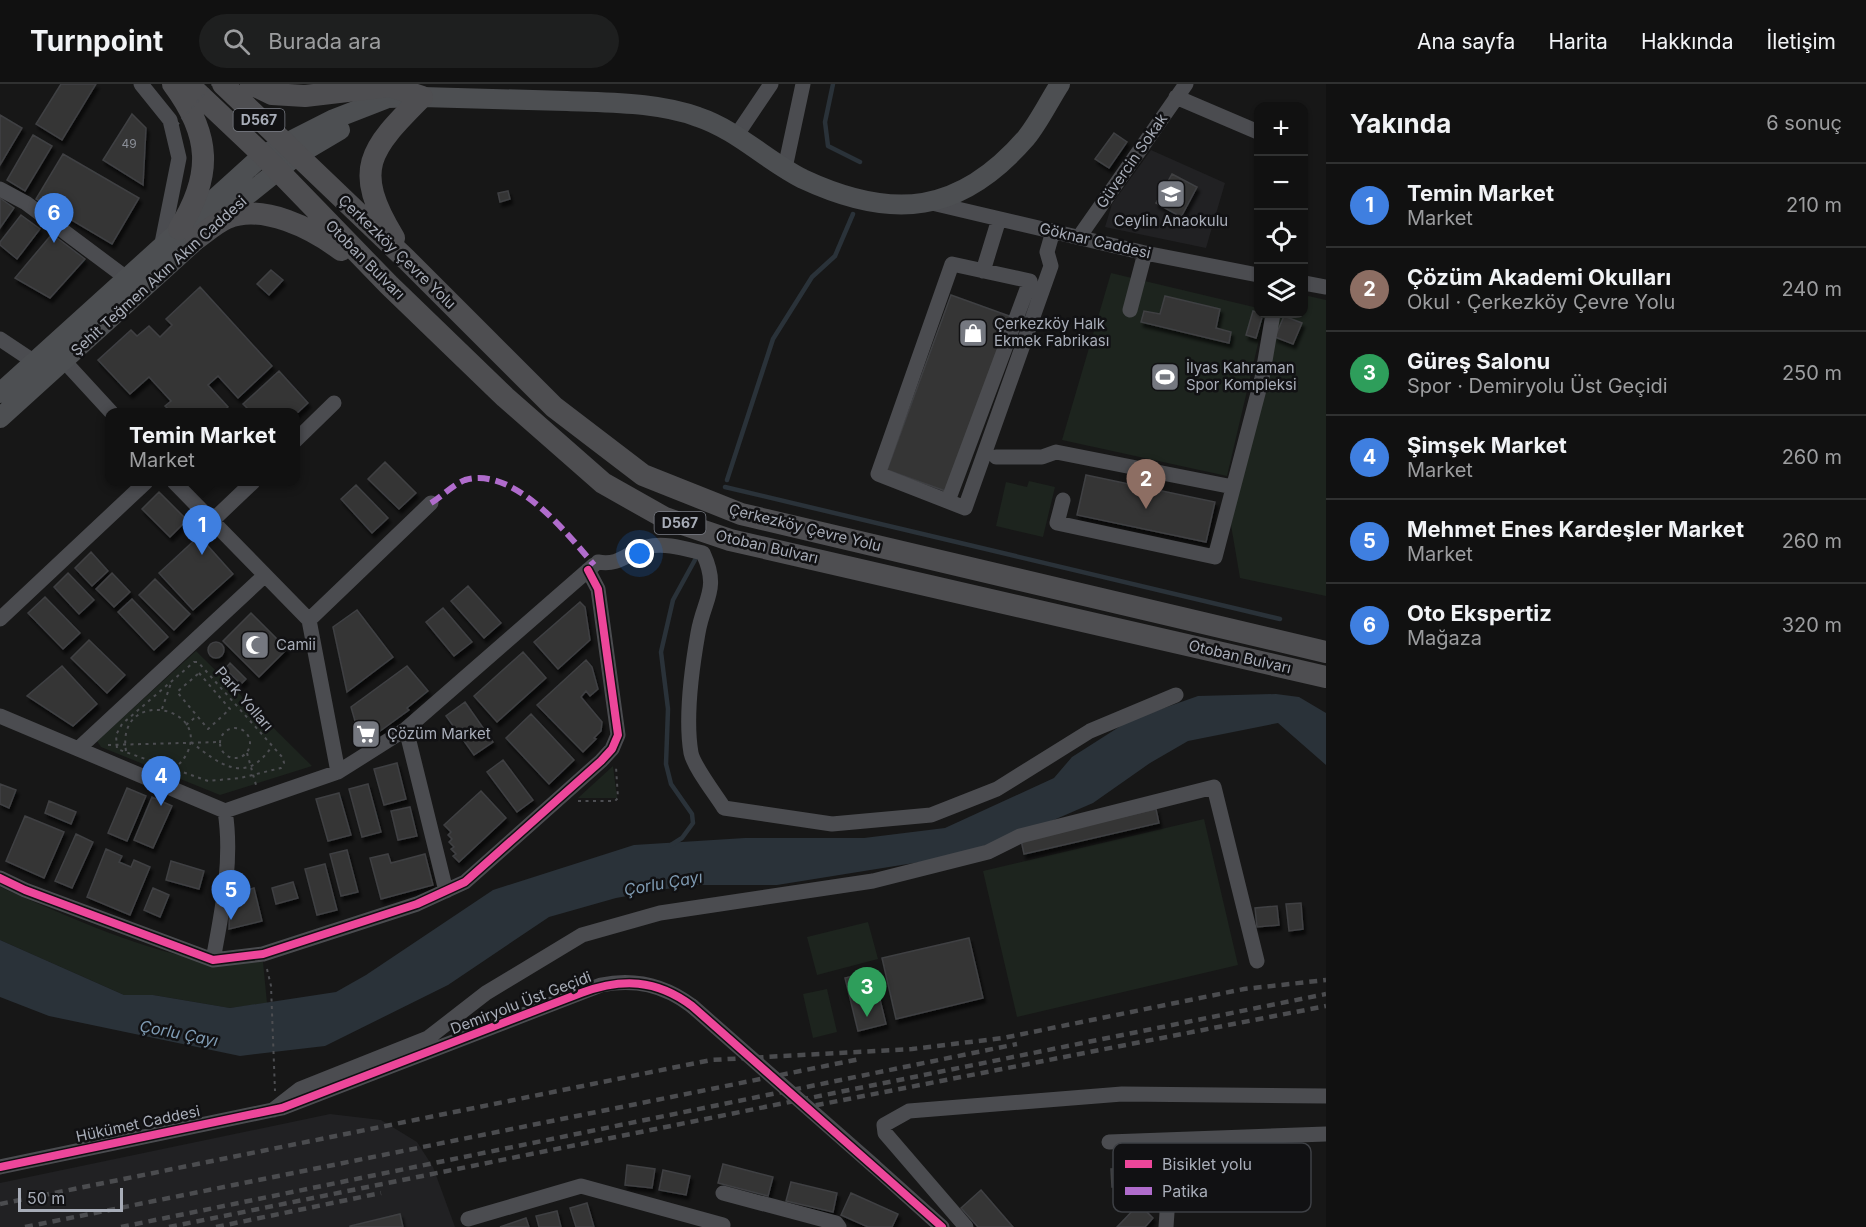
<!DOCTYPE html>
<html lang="tr">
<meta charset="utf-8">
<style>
:root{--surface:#111;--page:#1e1f1f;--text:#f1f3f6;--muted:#9c9d9f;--line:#303131;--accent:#7c3aed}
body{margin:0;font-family:Inter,sans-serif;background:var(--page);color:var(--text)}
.controls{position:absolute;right:18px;top:18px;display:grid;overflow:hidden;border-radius:12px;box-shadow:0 2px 4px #0004}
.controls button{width:54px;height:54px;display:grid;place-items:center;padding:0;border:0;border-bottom:2px solid var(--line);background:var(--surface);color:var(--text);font:30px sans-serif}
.scale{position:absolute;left:18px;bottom:15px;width:105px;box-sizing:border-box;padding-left:6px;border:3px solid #a8adb8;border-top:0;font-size:16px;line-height:21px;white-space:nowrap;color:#a8adb8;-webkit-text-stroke:4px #111113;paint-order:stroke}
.you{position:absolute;left:640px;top:470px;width:21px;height:21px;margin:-15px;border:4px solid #fff;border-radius:50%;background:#1a73e8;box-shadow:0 0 0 9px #1a73e833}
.badge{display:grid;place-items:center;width:39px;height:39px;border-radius:50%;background:var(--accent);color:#fff;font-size:20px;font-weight:700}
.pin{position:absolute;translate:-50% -50px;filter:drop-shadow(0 2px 3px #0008)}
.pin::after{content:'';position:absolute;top:32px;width:21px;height:18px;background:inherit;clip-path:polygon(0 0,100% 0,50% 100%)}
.popup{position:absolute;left:105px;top:324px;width:195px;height:78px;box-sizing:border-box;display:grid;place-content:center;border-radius:12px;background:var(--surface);filter:drop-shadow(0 2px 4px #0005);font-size:20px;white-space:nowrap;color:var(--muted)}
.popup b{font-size:22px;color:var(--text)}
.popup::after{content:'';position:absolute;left:50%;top:100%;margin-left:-12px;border:12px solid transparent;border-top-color:var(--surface)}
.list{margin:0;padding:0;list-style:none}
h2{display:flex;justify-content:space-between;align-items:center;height:78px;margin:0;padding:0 24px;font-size:26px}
h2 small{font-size:20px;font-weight:400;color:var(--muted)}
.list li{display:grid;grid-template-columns:39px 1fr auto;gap:18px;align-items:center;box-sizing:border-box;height:84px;padding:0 24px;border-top:2px solid var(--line)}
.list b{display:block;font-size:22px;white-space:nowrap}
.list p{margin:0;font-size:20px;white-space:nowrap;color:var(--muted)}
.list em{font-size:20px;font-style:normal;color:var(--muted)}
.icon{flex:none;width:33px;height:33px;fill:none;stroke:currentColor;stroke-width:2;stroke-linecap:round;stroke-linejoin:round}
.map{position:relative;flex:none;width:1326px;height:1143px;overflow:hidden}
header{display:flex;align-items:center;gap:36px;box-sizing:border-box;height:84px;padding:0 30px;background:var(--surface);border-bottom:2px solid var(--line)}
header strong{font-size:28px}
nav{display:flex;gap:33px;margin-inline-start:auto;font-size:21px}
.search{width:420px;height:54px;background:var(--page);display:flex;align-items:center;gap:15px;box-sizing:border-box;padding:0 21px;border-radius:33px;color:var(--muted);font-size:22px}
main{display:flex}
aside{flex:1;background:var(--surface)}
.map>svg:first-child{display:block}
.built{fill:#212123}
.green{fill:#1d241e}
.water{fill:#2a3239}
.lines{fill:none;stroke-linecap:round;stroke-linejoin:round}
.stream{stroke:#2a3239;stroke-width:4.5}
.building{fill:#353536;stroke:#3f4043;stroke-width:1.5;filter:url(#shadow)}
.path{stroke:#4d4e52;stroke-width:2;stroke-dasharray:3 4.5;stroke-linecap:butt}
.minor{stroke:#4b4c50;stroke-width:15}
.major{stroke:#4d4f52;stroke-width:20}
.highway{stroke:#4e4e51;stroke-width:22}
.rail{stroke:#4b4c4f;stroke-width:4.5;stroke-dasharray:8 6;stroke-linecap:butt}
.path-bridge{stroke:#4d4e52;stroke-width:2;stroke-dasharray:3 4.5;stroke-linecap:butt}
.minor-bridge{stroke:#4b4c50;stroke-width:15}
.quiet{stroke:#b06ccc;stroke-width:6;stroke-dasharray:12 6;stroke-linecap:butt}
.cycleway-casing{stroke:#111113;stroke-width:11}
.cycleway{stroke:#ed469a;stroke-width:8}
.labels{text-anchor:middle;stroke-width:5;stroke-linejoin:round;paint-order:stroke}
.number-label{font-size:12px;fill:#8b8f98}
.shield{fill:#111113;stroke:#7b7e86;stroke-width:1.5}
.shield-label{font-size:14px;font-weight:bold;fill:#a8adb8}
.street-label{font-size:15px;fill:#a8adb8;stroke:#111113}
.poi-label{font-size:15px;fill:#a8adb8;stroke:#111113;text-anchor:start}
.water-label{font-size:16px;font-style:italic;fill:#7f9bb3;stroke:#111113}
.key{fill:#111113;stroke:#3e4045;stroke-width:1.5}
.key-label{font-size:16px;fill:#a8adb8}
</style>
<header>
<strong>Turnpoint</strong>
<div class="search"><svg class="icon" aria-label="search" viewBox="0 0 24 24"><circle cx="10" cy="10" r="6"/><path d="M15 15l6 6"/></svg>Burada ara</div>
<nav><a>Ana sayfa</a><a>Harita</a><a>Hakkında</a><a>İletişim</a></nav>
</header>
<main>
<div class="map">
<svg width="1326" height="1143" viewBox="0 0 1326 1143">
<defs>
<filter id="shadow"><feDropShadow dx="2.5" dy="4.5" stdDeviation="1.5" flood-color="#0009"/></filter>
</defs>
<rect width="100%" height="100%" fill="#171717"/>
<path class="built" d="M1151,66L1225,99L1206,164L1105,143L1112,120Z
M330,1030L381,1036L417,1058L433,1083L455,1143H0V1099Z"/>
<path class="green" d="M1111,189L1258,224V230H1265L1227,392L1062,356Z
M1304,211L1326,216V512L1240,494L1231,441L1277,230H1304Z
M1029,397L1055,403L1043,453L996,442L1006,398L1027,403Z
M196,567L312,682L220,711L101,663L97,657Z
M613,682L617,714H578Z
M1204,735L1238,881L1017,933L983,787Z
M0,803C70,833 141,867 217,879C231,882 248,878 263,878L267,919L230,924L153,911H124L0,856Z
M868,838L878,875L817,891L807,853Z
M827,905L837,948L813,954L803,910Z"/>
<path class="water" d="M1276,610L1299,613L1326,629V681L1278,639L1188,657L1150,679L1093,719L1019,751L945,774L777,801H689L616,814L549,833L448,901L325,962L240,972L49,932L0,913V856L124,911H153L230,924L336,908L366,891L493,806L634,761L745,754H864L945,744L1054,694L1072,673L1130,636L1198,612Z"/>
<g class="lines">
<path class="stream" d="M833,0L825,38L828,62L860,78
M727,396L773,255L812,193L835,172L853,130
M725,403L1280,535
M671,761L682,754L693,739L692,730L671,700L666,680L668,625L661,568L673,516L696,474"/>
</g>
<path class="building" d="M61,0H96L62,56L36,40Z
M132,30L146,44L143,101L103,76Z
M0,31L22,44L0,81Z
M1114,49L1127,58L1109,84L1095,75Z
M33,51L52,62L25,107L7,96Z
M63,70L139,114L112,160L36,115Z
M1172,90L1197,103L1181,133L1156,119Z
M508,107L510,115L500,118L498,109Z
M0,114L14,124L0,144Z
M21,131L40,145L17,175L0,161V158Z
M52,150L85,175L50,214L15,194Z
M271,186L283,196L269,211L257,200Z
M200,203L272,282L238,314L218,292L208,301L228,323L221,328H171L165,322L171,317L149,293L130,310L98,276L131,246L137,252L149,242L160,253L172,241L166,235Z
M951,211L1012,233L948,408L887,386Z
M1165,212L1220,225L1216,244L1231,248L1229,259L1141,238L1144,227L1160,230Z
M1253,227L1263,230L1256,254L1246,251Z
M1284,232L1302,239L1293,260L1275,253Z
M279,287L308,319L295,331V328H251L243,320Z
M385,378L416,409L399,425L368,395Z
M1086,391L1215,418L1206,458L1077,431Z
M356,401L388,434L372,449L341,415Z
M159,408L187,436L170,453L142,425Z
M199,452L233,490L193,526L159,489Z
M91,468L108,487L92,502L75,484Z
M68,489L94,516L79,530L54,503Z
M112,489L130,508L114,523L96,505Z
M155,495L190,530L174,546L139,511Z
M468,502L501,539L484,554L451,517Z
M45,513L80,549L63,565L28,529Z
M132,515L168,553L154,566L118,528Z
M580,518L585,523L590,556L558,585L534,558Z
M443,524L472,558L454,572L426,538Z
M357,526L393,573L347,608L333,543Z
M251,529L287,565L259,593L223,557Z
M89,556L125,591L107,609L71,574Z
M208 566a8 8 0 1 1 16 0a8 8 0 1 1-16 0Z
M523,568L546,594L497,638L474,612Z
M586,576L592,583L598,605L590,612L586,607L581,613L602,638L601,647L594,654L596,655L583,668L537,621Z
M230,579L246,595L241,600L225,585Z
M62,582L97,620L73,642L27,612Z
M407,582L428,607L407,624L409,626L365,658L359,651L351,623Z
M465,618L493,658L474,671L446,632Z
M531,630L574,676L549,700L506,654Z
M503,676L533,716L517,728L487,688Z
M397,679L406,715L384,721L374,685Z
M0,700L16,706L9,724L0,720Z
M368,700L381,748L362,753L349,705Z
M127,704L146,712L127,757L108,749Z
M481,707L506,734L459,778L453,772L456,770L451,765L454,763L449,758L452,755L448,751L451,748L444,741Z
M339,709L351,751L328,757L316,715Z
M152,713L172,722L153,764L134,756Z
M49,717L76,728L71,740L45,729Z
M410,723L417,752L398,756L391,727Z
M1156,725L1159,739L1024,770L1021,756Z
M25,732L64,748L44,794L6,777Z
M76,750L93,758L72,804L55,797Z
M106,765L122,772L119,778L131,783L134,776L150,783L130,831L87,813Z
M347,766L358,808L341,812L330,770Z
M388,770L391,779L425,770L433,801L381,815L370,774Z
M171,777L204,787L199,805L166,796Z
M325,780L337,826L317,831L305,785Z
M293,798L298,814L276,820L272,804Z
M153,804L169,811L160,833L144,826Z
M254,804L262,837L229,845L230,811Z
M1301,819L1303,845L1289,847L1286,820Z
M1277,822L1279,841L1257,843L1255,824Z
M969,854L983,914L896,935L882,874Z
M873,887L886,940L858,947L845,894Z
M723,1080L773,1093L768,1112L718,1099Z
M627,1081L655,1085L652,1104L625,1101Z
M1185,1083V1102L1112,1103L1111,1085Z
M663,1086L690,1092L686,1111L659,1106Z
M791,1098L837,1109L833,1128L786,1117Z
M981,1106L1013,1143H978L961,1124Z
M851,1109L898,1130L892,1143H868L841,1131Z
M587,1119L594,1143H576L570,1124Z
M1139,1120L1153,1134L1145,1143H1117Z
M557,1127L561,1143H539L536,1132Z
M400,1130L403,1143H350V1142Z
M526,1134L529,1143H500Z"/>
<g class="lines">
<path class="path" d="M194,578H198L283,674L284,679L281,684L240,694L208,697L117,665L116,651L122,640Z
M199,589L230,625L208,645L177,608Z
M162,625L171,599
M186,641L197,632
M220 659a15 15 0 1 1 30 0a15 15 0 1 1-30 0Z
M191,658C219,680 246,702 272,662
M108,661L220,658
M126,667C116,604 208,621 188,667C184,675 181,680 173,684
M247,669L256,701
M578,717H615L618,714L616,683
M267,885L271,902L275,1007"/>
<path class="minor" d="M141,0L170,36L179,74L162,159
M1176,13L1258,48
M736,52L771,0
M785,84L803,0
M0,105L26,119L125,193
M932,119L1145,169L1258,191
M1079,153L1186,0
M983,187L999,135
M1304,199L1326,203
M1130,226L1145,169
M0,255L33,277
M65,278L111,328
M295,357L334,319
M996,373H1042L1056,368L1233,403
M174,398L309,536L431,419
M1063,416L1057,439L1215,473L1262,294L1273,230
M948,417L1030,197L952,180L878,390L965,424L1051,182L1047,168L1053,147
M212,437L253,398
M598,478C621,482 627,468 647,463C664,458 686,465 703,469C720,506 704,514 698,549C692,583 685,634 691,669C694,683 716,711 724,724L832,740L931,731L997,705L1090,647L1176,611
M0,535L146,398
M0,632L225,727L338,688L309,536
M406,645L446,807
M78,665L264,492
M338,688L406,645L594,481
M0,794L25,806L213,876L263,870L417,820L465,798L601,677L612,665L618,651L598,505L588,486
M213,876C222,827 233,776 225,727
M273,1026L300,1005L428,954L486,909L582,851L660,829L873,797L988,768L1020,752L1214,703L1257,877
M1109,1058L1326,1050
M874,1082L942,1143
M0,1083L282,1024L601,901C635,894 664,901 692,922
M723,1109L836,1139L839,1143
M468,1135L581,1102L723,1141
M966,1143L885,1049L884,1041L909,1027L1122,1010L1326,1012
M1166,1143L1168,1114"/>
<path class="major" d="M0,309L263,71L334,35L388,14L422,13C471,14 519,16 567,17C610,19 657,18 698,33C737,46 767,77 803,95C893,137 960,130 1026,54C1039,38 1049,17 1060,0
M0,334L236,120L296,72L340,46"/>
<path class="highway" d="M173,0C211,51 213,91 179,145
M188,0L263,71L389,201L505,313L603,399L665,434L730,456L1326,593
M223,0L407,176L554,323L643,391L741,430L1326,568
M251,0L272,10L305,12L390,2L422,13C369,66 352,85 394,154
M196,155C206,148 216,139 227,134C263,119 313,145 341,166"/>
<path class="rail" d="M802,1024L1326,922
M0,1120L711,976L912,965L1003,954L1244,905L1326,896
M25,1143L860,975
M121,1143L1017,960
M169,1143L1326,910
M216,1143L381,1109"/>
<path class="path-bridge" d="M177,41L213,0"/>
<path class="minor-bridge" d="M692,922L874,1082"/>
<path class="quiet" d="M431,419C441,413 454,400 465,396C514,382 567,449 594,481"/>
<g class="cycleway-casing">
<path id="cycleway" d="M0,794L25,806L213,876L263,870L417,820L465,798L601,677L612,665L618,651L598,505L588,486
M0,1083L282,1024L581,909C622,894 656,895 692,922L942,1143"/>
</g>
<use href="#cycleway" class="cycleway"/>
</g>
<defs>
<g id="school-square" transform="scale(1.5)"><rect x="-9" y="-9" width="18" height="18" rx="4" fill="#757880" stroke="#111113"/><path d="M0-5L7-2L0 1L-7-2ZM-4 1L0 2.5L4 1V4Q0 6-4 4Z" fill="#fff"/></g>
<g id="shop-square" transform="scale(1.5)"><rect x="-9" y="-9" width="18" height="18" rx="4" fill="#757880" stroke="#111113"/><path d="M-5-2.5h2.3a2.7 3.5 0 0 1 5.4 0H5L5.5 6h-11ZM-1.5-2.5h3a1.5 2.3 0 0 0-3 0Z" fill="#fff"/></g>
<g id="stadium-square" transform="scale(1.5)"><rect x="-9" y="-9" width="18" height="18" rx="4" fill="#757880" stroke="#111113"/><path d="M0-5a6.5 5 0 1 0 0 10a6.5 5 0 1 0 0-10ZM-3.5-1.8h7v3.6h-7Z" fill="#fff"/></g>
<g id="mosque-square" transform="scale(1.5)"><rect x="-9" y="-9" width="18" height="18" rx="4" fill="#757880" stroke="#111113"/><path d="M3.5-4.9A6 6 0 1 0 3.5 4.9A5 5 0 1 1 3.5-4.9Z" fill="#fff"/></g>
<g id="supermarket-square" transform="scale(1.5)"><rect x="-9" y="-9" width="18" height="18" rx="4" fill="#757880" stroke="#111113"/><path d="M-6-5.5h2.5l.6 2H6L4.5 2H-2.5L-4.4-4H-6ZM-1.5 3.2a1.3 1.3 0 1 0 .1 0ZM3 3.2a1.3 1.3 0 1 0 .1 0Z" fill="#fff"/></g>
</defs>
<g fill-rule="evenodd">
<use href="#school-square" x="1171" y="110"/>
<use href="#shop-square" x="973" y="249"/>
<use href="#stadium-square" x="1165" y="293"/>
<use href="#mosque-square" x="255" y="561"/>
<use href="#supermarket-square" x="366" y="650"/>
</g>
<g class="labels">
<g class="number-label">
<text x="129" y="64">49</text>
</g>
<g class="shield">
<rect x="233.5" y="25" width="51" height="22" rx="4.5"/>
<rect x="654.5" y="428" width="51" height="22" rx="4.5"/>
</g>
<g class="shield-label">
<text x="259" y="41">D567</text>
<text x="680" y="444">D567</text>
</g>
<g class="street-label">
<text transform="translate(1132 77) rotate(-55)" y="5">Güvercin Sokak</text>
<text transform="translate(1095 157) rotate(13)" y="5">Göknar Caddesi</text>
<text transform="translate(397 168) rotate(44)" y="5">Çerkezköy Çevre Yolu</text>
<text transform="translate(365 176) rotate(45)" y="5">Otoban Bulvarı</text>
<text transform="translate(159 192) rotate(-42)" y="5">Şehit Teğmen Akın Akın Caddesi</text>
<text transform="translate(805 444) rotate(14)" y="5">Çerkezköy Çevre Yolu</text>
<text transform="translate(767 463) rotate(13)" y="5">Otoban Bulvarı</text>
<text transform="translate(1240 573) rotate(13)" y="5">Otoban Bulvarı</text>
<text transform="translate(244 615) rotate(49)" y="5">Park Yolları</text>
<text transform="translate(521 919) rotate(-21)" y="5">Demiryolu Üst Geçidi</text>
<text transform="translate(138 1040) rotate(-12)" y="5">Hükümet Caddesi</text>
</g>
<g class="poi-label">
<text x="1171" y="142" text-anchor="middle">Ceylin Anaokulu</text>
<text x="994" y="245">Çerkezköy Halk<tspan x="994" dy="17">Ekmek Fabrikası</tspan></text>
<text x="1186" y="289">İlyas Kahraman<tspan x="1186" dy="17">Spor Kompleksi</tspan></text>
<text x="276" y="566">Camii</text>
<text x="387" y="655">Çözüm Market</text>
</g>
<g class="water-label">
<text transform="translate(663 799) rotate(-10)" y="6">Çorlu Çayı</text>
<text transform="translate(179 949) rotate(11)" y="6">Çorlu Çayı</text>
</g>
</g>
<rect x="1113" y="1059" width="198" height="69" rx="9" class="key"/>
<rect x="1125" y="1076" width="27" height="8" fill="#ed469a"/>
<rect x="1125" y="1103" width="27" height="8" fill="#b06ccc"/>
<g class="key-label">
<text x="1162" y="1086">Bisiklet yolu</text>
<text x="1162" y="1113">Patika</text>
</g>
</svg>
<div class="controls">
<button>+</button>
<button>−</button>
<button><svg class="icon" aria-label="locate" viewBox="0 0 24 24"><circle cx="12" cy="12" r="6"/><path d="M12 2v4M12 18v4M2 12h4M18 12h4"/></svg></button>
<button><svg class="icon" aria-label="layers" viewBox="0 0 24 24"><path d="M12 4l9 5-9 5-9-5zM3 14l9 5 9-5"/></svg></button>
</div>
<div class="scale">50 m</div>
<div class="you"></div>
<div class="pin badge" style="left:202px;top:471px;background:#3f7fe0">1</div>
<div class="popup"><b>Temin Market</b>Market</div>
<div class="pin badge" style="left:1146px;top:425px;background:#8d6e63">2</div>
<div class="pin badge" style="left:867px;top:933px;background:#2e9e5b">3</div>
<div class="pin badge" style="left:161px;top:722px;background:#3f7fe0">4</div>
<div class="pin badge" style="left:231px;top:836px;background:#3f7fe0">5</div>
<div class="pin badge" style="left:54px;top:159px;background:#3f7fe0">6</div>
</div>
<aside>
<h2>Yakında<small>6 sonuç</small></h2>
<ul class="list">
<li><span class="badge" style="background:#3f7fe0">1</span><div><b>Temin Market</b><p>Market</p></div><em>210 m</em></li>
<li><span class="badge" style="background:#8d6e63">2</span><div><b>Çözüm Akademi Okulları</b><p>Okul · Çerkezköy Çevre Yolu</p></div><em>240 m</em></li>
<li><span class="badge" style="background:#2e9e5b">3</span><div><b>Güreş Salonu</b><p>Spor · Demiryolu Üst Geçidi</p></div><em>250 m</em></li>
<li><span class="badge" style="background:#3f7fe0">4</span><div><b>Şimşek Market</b><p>Market</p></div><em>260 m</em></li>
<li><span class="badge" style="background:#3f7fe0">5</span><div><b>Mehmet Enes Kardeşler Market</b><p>Market</p></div><em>260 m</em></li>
<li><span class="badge" style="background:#3f7fe0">6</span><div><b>Oto Ekspertiz</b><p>Mağaza</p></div><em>320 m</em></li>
</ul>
</aside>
</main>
